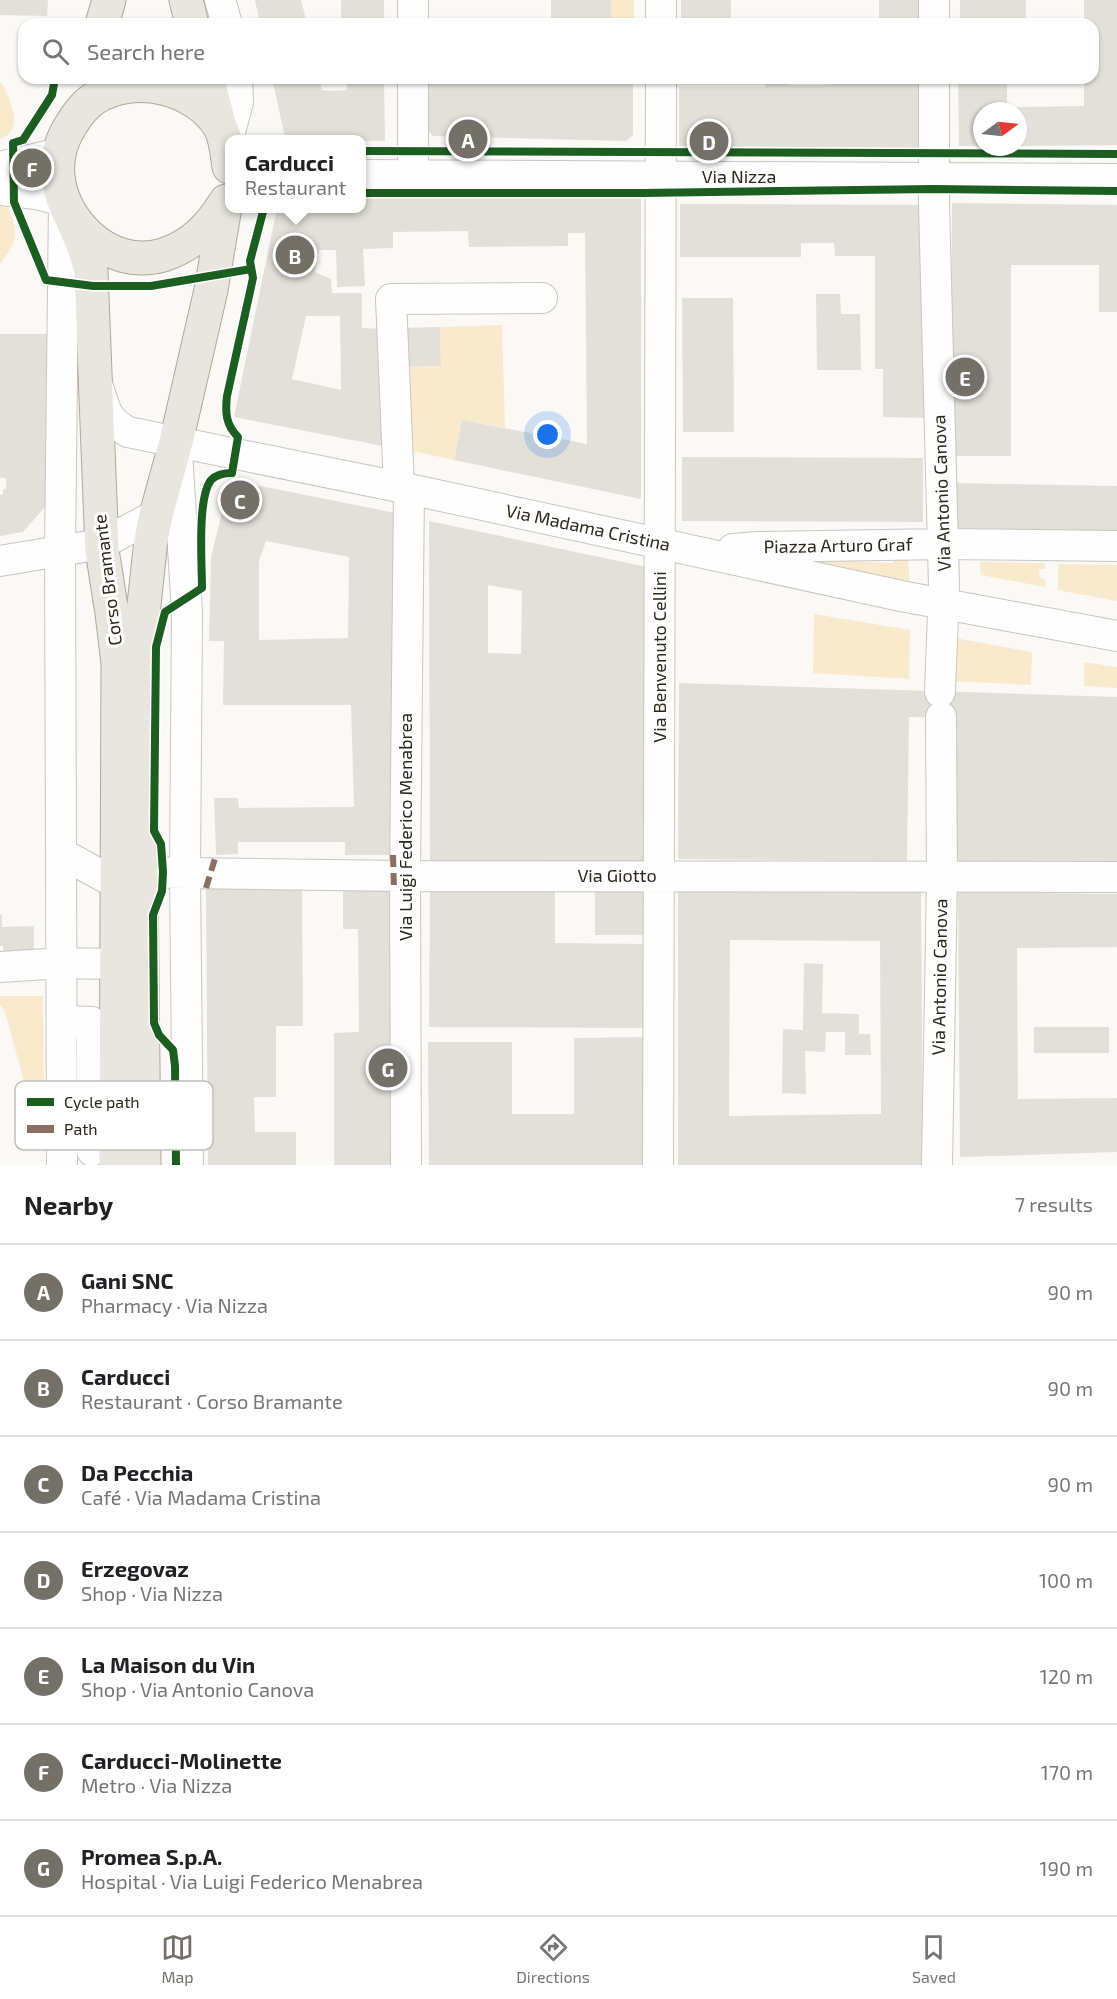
<!DOCTYPE html>
<meta charset="utf-8">
<style>
:root{--surface:#fff;--page:#f2f2f2;--text:#202124;--muted:#757577;--line:#e0e0e0;--accent:#747068}
body{margin:0;font-family:"Exo 2",sans-serif;background:var(--page);color:var(--text)}
.compass{position:absolute;left:973px;top:102px;width:54px;height:54px;border-radius:50%;background:var(--surface);box-shadow:0 2px 4px #0004;rotate:75deg}
.you{position:absolute;left:548px;top:435px;width:21px;height:21px;margin:-15px;border:4px solid #fff;border-radius:50%;background:#1a73e8;box-shadow:0 0 0 9px #1a73e833}
.badge{display:grid;place-items:center;width:39px;height:39px;border-radius:50%;background:var(--accent);color:#fff;font-size:20px;font-weight:700}
.pin{position:absolute;translate:-50% -50%;border:3px solid #fff;box-shadow:0 2px 6px #0006}
.popup{position:absolute;left:225px;top:135px;width:141px;height:78px;box-sizing:border-box;display:grid;place-content:center;border-radius:12px;background:var(--surface);filter:drop-shadow(0 2px 4px #0005);font-size:20px;white-space:nowrap;color:var(--muted)}
.popup b{font-size:22px;color:var(--text)}
.popup::after{content:'';position:absolute;left:50%;top:100%;margin-left:-12px;border:12px solid transparent;border-top-color:var(--surface)}
.list{margin:0;padding:0;list-style:none}
h2{display:flex;justify-content:space-between;align-items:center;height:78px;margin:0;padding:0 24px;font-size:26px}
h2 small{font-size:20px;font-weight:400;color:var(--muted)}
.list li{display:grid;grid-template-columns:39px 1fr auto;gap:18px;align-items:center;box-sizing:border-box;height:96px;padding:0 24px;border-top:2px solid var(--line)}
.list b{display:block;font-size:22px;white-space:nowrap}
.list p{margin:0;font-size:20px;white-space:nowrap;color:var(--muted)}
.list em{font-size:20px;font-style:normal;color:var(--muted)}
.icon{flex:none;width:33px;height:33px;fill:none;stroke:currentColor;stroke-width:2;stroke-linecap:round;stroke-linejoin:round}
.map{position:relative;flex:none;width:1117px;height:1165px;overflow:hidden}
.search{position:absolute;background:var(--surface);box-shadow:0 2px 4px #0004;left:18px;right:18px;top:18px;height:66px;display:flex;align-items:center;gap:15px;box-sizing:border-box;padding:0 21px;border-radius:18px;color:var(--muted);font-size:22px}
.sheet{height:750px;background:var(--surface)}
nav{display:flex;justify-content:space-around;align-items:center;box-sizing:border-box;height:84px;border-top:2px solid var(--line);background:var(--surface);font-size:16px;color:var(--muted)}
nav a{display:grid;justify-items:center;gap:3px}
nav .on{color:var(--accent)}
.map>svg:first-child{display:block}
.green{fill:#f9eacd}
.building{fill:#e3e0d9;fill-rule:evenodd}
.lines{fill:none;stroke-linecap:round;stroke-linejoin:round}
.minor-casing{stroke:#c9c5bf;stroke-width:32}
.major-casing{stroke:#afa89a;stroke-width:35}
.minor{stroke:#fefefe;stroke-width:30}
.major{stroke:#e9e6df;stroke-width:33}
.quiet{stroke:#8d6e63;stroke-width:6;stroke-dasharray:12 6;stroke-linecap:butt}
.cycleway-casing{stroke:#fff;stroke-width:11}
.cycleway{stroke:#1b5e20;stroke-width:8}
.labels{text-anchor:middle;stroke-width:6;stroke-linejoin:round;paint-order:stroke}
.street-label{font-size:18px;fill:#2c261b;stroke:#fff}
.key{fill:#fff;stroke:#c0bebb;stroke-width:1.5}
.key-label{font-size:16px;fill:#2c261b}
</style>
<div class="map">
<svg width="1117" height="1165" viewBox="0 0 1117 1165">
<rect width="100%" height="100%" fill="#fbf9f6"/>
<path class="green" d="M611,0H634V19H611Z
M0,81C10,97 26,131 0,139Z
M0,202H5C19,230 20,239 0,264Z
M502,325L505,428L462,420L454,460L402,449L397,367L441,366L440,327Z
M896,557H908L910,585L812,566V560L893,563Z
M980,562L1045,563V569H1039L1040,578L1045,579V587L981,575Z
M1058,564L1117,565V601L1058,590Z
M814,614L910,630L909,679L813,673Z
M955,638L1032,652L1031,685L954,681Z
M1084,662L1117,667V688L1084,686Z
M0,996H43L44,1084L25,1085L5,1012L0,1005Z"/>
<path class="building" d="M0,0H48L47,16L0,15Z
M255,0H301L307,24H260Z
M341,0H384V24H341Z
M551,0H611V19H551Z
M681,0H731V24H681Z
M879,0H924V24H879Z
M960,0H1026V19H960Z
M1084,0H1117V145L1018,146V111H982V146H959L958,78H991V83H1007V107L1084,106V78H1093V24H1084Z
M272,78H319L322,90L332,91L347,90V78H384L385,141L293,140L287,138L284,133Z
M426,78H493V83H583V78H633V135L626,141L433,136L426,128Z
M765,78H789V85H831V78H869V81L879,82V78H924V148L679,146V87H765Z
M539,193H641V499L454,460L462,420L587,444L585,233H568V246L469,247L468,231L393,232V248L363,249L365,286L337,287L336,250H319L315,272L331,279L332,293H362V328L381,329L383,446L234,417L277,208H361V197ZM306,316H340L341,390L292,379Z
M952,203L1117,205V312H1099V265H1011V456H950Z
M680,204L924,205V418L883,417V369H875V256H835L834,243H801V257H680Z
M816,294H840L841,314H860L861,370H817Z
M682,298H733L734,432H683Z
M440,327L441,366L397,367V328Z
M0,334H47L48,396L47,489L45,507L23,532L0,536V495L3,494V489H6V478H0Z
M682,457L923,458V522L682,521Z
M230,480L396,513L393,855H345V842H238V854L216,855L214,798H238L239,808L354,807L351,705H223L224,641H209L211,557ZM266,541L349,557L348,638L259,640V561Z
M950,483L1117,486V531L949,528Z
M429,521L647,567L645,863L430,862ZM488,585L522,591L521,654L488,653Z
M679,683L1117,697V862L953,861L941,717H909L907,861L678,859Z
M302,887L303,1026H276V1097H254L255,1132H296V1165H208L206,888Z
M595,889L647,890V935H595Z
M678,889L921,891L923,1165H678ZM730,940L880,941L881,1114L729,1116Z
M343,890H394L395,1165H334V1033L359,1032L358,929H343Z
M430,891L555,892V943L648,944V1028L429,1027Z
M958,892L1117,894V947L1017,948L1018,1099L1117,1098V1152L960,1157Z
M0,915H2V927L34,926V958L3,959V946H0Z
M804,963L823,964L822,1013L859,1014V1034H870L871,1055H845V1032H826L825,1052L805,1051L806,1094L782,1093L783,1029L803,1030Z
M1034,1027H1109V1053H1034Z
M646,1037V1165H429L428,1042H512V1114H574V1038Z"/>
<g class="lines">
<g class="minor-casing">
<path id="minor" d="M220,0L227,24
M413,24V0
M661,24V0
M934,24V0
M413,78V175
M934,78V205L944,587L940,692
M226,147L238,102L237,78
M0,167L59,153
M361,175L1117,179
M0,190L36,194L64,201L60,551L62,1165
M98,387C106,410 105,419 128,432L409,489L901,596L1117,636
M177,451L187,612L185,872L188,1165
M399,487L391,299L542,298
M733,549L758,547L943,544L1117,546
M0,561L101,544L156,515
M61,853L117,884
M118,872L405,876L1117,877
M0,967L62,963L116,964
M62,1021L92,1022V1151
M406,1165L405,876L409,489
M658,1165L661,78
M937,1165L942,877L941,717"/>
</g>
<g class="major-casing">
<path id="major" d="M186,0L192,24
M102,24L109,0
M207,78L220,127
M64,201L84,247L91,271L102,550L112,613L118,664L116,1165
M224,204C209,228 191,246 163,255C136,263 109,255 88,235C57,205 47,162 71,125C78,114 84,105 95,98C135,73 195,87 220,127C226,138 227,154 229,167
M144,1165L141,872L143,614L151,540L156,515L176,442L211,290L226,201"/>
</g>
<use href="#minor" class="minor"/>
<use href="#major" class="major"/>
<path class="quiet" d="M393,855L394,890
M206,888L216,855"/>
<g class="cycleway-casing">
<path id="cycleway" d="M55,78L52,95L23,140L13,143L14,202L46,280L93,286H151L251,269
M361,151L1117,154
M361,193H643L934,189L1117,191
M176,1165L175,1066L173,1050L159,1035L154,1023L153,915L162,891L163,872L161,844L154,831L156,647L165,612L202,588C202,564 197,498 211,480C217,474 224,473 232,473L238,437C226,425 225,413 227,396L253,278L250,261L264,208"/>
</g>
<use href="#cycleway" class="cycleway"/>
</g>
<g class="labels">
<g class="street-label">
<text x="739" y="183">Via Nizza</text>
<text transform="translate(942 493) rotate(-92)" y="6">Via Antonio Canova</text>
<text transform="translate(588 528) rotate(12)" y="6">Via Madama Cristina</text>
<text transform="translate(838 546) rotate(-1)" y="6">Piazza Arturo Graf</text>
<text transform="translate(108 580) rotate(-97)" y="6">Corso Bramante</text>
<text transform="translate(660 657) rotate(-90)" y="6">Via Benvenuto Cellini</text>
<text transform="translate(406 827) rotate(-90)" y="6">Via Luigi Federico Menabrea</text>
<text x="617" y="882">Via Giotto</text>
<text transform="translate(940 977) rotate(-89)" y="6">Via Antonio Canova</text>
</g>
</g>
<rect x="15" y="1081" width="198" height="69" rx="9" class="key"/>
<rect x="27" y="1098" width="27" height="8" fill="#1b5e20"/>
<rect x="27" y="1125" width="27" height="8" fill="#8d6e63"/>
<g class="key-label">
<text x="64" y="1108">Cycle path</text>
<text x="64" y="1135">Path</text>
</g>
</svg>
<svg class="compass" viewBox="-18 -18 36 36"><path d="M0-13l5 13h-10z" fill="#e53935"/><path d="M0 13l5-13h-10z" fill="#757577"/></svg>
<div class="you"></div>
<div class="pin badge" style="left:468px;top:139px">A</div>
<div class="pin badge" style="left:295px;top:255px">B</div>
<div class="popup"><b>Carducci</b>Restaurant</div>
<div class="pin badge" style="left:240px;top:500px">C</div>
<div class="pin badge" style="left:709px;top:141px">D</div>
<div class="pin badge" style="left:965px;top:377px">E</div>
<div class="pin badge" style="left:32px;top:168px">F</div>
<div class="pin badge" style="left:388px;top:1068px">G</div>
<div class="search"><svg class="icon" aria-label="search" viewBox="0 0 24 24"><circle cx="10" cy="10" r="6"/><path d="M15 15l6 6"/></svg>Search here</div>
</div>
<section class="sheet">
<h2>Nearby<small>7 results</small></h2>
<ul class="list">
<li><span class="badge">A</span><div><b>Gani SNC</b><p>Pharmacy · Via Nizza</p></div><em>90 m</em></li>
<li><span class="badge">B</span><div><b>Carducci</b><p>Restaurant · Corso Bramante</p></div><em>90 m</em></li>
<li><span class="badge">C</span><div><b>Da Pecchia</b><p>Café · Via Madama Cristina</p></div><em>90 m</em></li>
<li><span class="badge">D</span><div><b>Erzegovaz</b><p>Shop · Via Nizza</p></div><em>100 m</em></li>
<li><span class="badge">E</span><div><b>La Maison du Vin</b><p>Shop · Via Antonio Canova</p></div><em>120 m</em></li>
<li><span class="badge">F</span><div><b>Carducci-Molinette</b><p>Metro · Via Nizza</p></div><em>170 m</em></li>
<li><span class="badge">G</span><div><b>Promea S.p.A.</b><p>Hospital · Via Luigi Federico Menabrea</p></div><em>190 m</em></li>
</ul>
</section>
<nav>
<a class="on"><svg class="icon" aria-label="map" viewBox="0 0 24 24"><path d="M3 6l6-2 6 2 6-2v14l-6 2-6-2-6 2zM9 4v14M15 6v14"/></svg>Map</a>
<a><svg class="icon" aria-label="directions" viewBox="0 0 24 24"><path d="M12 3l9 9-9 9-9-9zM9 14v-3h6M13 9l2 2-2 2"/></svg>Directions</a>
<a><svg class="icon" aria-label="saved" viewBox="0 0 24 24"><path d="M7 4h10v16l-5-4-5 4z"/></svg>Saved</a>
</nav>
